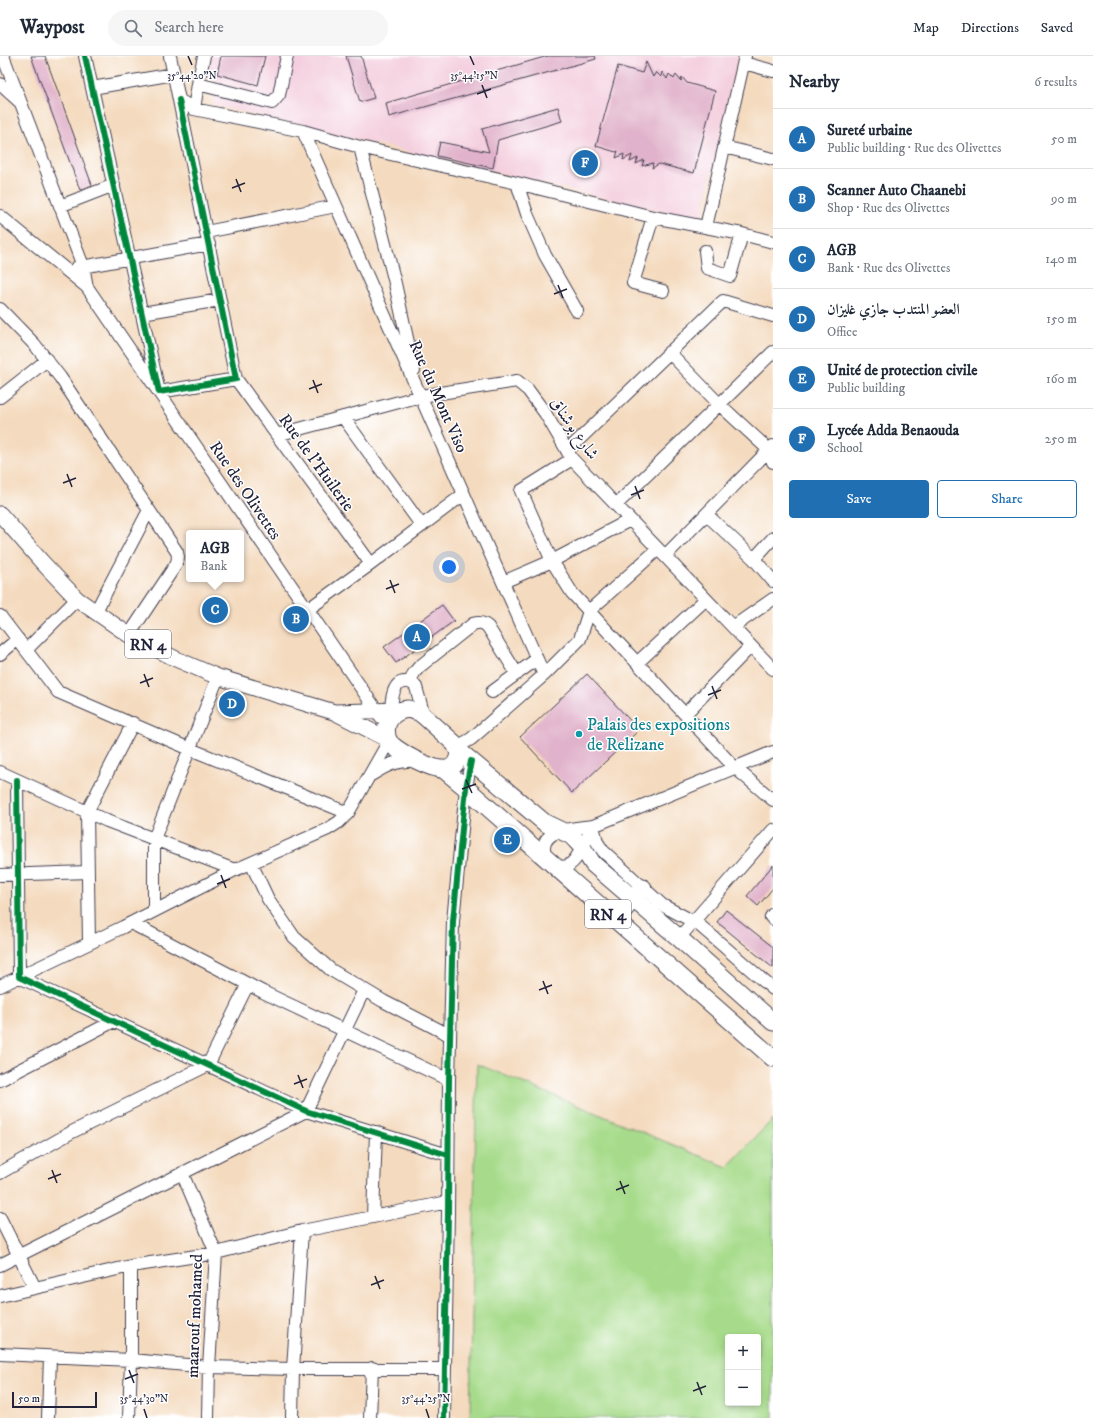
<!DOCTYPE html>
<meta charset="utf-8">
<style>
:root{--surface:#fff;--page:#f6f6f7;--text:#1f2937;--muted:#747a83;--line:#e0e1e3;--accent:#1f6fb2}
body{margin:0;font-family:"IM FELL DW Pica",Amiri,serif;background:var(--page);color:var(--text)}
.controls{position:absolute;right:12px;bottom:12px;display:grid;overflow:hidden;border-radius:4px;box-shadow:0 2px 6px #0003}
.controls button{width:36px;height:36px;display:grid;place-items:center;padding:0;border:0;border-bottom:1px solid var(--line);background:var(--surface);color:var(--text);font:20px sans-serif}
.scale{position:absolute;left:12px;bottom:10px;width:85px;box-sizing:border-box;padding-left:4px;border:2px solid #22223b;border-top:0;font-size:11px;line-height:14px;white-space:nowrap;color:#22223b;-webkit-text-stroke:3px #fff;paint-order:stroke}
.you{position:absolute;left:449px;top:511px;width:14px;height:14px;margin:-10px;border:3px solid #fff;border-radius:50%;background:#1a73e8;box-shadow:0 0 0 6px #1a73e833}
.badge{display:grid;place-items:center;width:26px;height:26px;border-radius:50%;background:var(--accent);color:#fff;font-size:13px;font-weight:700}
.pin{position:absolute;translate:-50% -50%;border:2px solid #fff;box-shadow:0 1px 4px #0006}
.popup{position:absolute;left:186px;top:474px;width:58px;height:52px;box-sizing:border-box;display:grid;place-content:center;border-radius:4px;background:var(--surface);filter:drop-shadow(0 1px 3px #0005);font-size:13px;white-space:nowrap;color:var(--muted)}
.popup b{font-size:15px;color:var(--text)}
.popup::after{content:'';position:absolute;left:50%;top:100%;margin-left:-8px;border:8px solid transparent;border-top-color:var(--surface)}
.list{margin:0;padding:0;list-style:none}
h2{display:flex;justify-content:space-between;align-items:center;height:52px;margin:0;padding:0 16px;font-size:17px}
h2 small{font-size:13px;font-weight:400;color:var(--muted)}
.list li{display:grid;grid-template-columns:26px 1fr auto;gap:12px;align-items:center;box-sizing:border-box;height:60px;padding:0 16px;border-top:1px solid var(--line)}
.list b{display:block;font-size:15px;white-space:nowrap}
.list p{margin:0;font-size:13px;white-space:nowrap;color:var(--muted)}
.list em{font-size:13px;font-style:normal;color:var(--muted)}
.actions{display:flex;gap:8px;padding:12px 16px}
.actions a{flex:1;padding:9px 0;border:1px solid var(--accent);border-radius:4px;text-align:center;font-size:14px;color:var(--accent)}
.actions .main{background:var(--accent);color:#fff}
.icon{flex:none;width:22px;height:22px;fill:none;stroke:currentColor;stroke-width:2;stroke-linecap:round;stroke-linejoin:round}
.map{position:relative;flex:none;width:773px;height:1362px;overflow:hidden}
header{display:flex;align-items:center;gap:24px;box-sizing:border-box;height:56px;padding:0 20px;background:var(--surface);border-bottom:1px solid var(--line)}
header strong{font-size:19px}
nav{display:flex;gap:22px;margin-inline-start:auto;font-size:14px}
.search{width:280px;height:36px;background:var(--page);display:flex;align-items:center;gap:10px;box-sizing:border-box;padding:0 14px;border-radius:22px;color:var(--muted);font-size:15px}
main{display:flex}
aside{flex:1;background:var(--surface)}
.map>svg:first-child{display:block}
.built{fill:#f4cfde}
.green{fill:#a7db8b;stroke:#647e63;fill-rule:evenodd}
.building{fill:#e1b2cb}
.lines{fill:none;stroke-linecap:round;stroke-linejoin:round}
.minor-casing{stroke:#423e4f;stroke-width:14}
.major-casing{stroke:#423e4f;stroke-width:17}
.highway-casing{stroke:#423e4f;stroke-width:19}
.minor{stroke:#fff;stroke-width:12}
.major{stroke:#fff;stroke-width:15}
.highway{stroke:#fff;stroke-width:17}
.cycleway-casing{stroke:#fff;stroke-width:8}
.cycleway{stroke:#00873e;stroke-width:6}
.ticks{fill:none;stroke:#22223b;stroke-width:1.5}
.culture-dot{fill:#0f9aa8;stroke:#fff;stroke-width:1.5}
.labels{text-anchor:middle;stroke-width:3;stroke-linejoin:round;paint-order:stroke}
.shield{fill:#fff;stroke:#646476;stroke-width:1}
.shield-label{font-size:16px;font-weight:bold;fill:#22223b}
.street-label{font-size:17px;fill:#22223b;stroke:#fff}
.culture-label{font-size:17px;fill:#0d838f;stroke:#fff;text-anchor:start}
.ticks-label{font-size:10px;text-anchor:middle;fill:#22223b;stroke:#fff;stroke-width:3;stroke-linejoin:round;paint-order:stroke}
</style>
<header>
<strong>Waypost</strong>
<div class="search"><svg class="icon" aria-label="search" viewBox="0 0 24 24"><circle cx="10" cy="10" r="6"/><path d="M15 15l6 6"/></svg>Search here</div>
<nav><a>Map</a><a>Directions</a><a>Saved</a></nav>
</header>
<main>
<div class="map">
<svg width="773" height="1362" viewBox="0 0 773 1362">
<rect width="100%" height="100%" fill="#fff"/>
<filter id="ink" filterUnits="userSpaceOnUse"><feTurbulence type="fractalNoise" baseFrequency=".025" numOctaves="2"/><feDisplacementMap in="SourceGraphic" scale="8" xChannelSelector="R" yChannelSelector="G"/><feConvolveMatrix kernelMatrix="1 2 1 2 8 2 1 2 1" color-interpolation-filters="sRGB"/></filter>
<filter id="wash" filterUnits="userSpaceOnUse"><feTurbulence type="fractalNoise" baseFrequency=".012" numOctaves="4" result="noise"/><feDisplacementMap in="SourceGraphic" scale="16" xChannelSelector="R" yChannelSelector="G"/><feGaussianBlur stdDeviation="0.9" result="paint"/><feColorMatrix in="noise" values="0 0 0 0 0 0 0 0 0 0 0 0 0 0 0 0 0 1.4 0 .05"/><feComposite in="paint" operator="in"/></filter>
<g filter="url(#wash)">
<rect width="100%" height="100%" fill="#f4dabe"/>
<path class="built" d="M210,0H738L701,165L212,49L215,37L221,28L212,25L206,15Z"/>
<path class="green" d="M477,1008L727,1111L773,1063V1362H470ZM728,1281H758V1347H728Z"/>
<g id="blocks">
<path class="building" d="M31,0H45L92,129L80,134Z
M221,0H265L258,29L217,18Z
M346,0H361L374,42L360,46Z
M548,0H595L596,3L389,61L386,47Z
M646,6L653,21L656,16L661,21L662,16L667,23L669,18L674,23L676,19L681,25L682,21L687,27L715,35L694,117L659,108L652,112L653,107L642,110L644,104L636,108L638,102L630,106L632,99L623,104L624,98L616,102L618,95L616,96L596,90L618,10L642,17Z
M558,51L562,65L498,84L493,112L437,100L440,86L489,96L482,73Z
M442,549L454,565L396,607L384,591Z
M587,618L639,674L572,737L520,681Z
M773,809V832L758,850L747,840Z
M726,854L773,891V912L717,866Z"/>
</g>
</g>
<g filter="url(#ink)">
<use href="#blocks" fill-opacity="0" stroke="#423e4f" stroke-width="1"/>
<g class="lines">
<g class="minor-casing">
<path id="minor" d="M3,0L83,210L87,231
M85,0L159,336L236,323L179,44
M170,0L179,44L194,53L198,28L204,0
M744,7L773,15
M0,28L20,46
M198,28L272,47L279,39L287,0
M92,32L174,18
M194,53L303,75L360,91L517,127L653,161L742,178L773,186
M303,75L544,619
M360,91L394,223L414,314
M724,91L773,103
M517,127L527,158L545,199L577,255
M60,150L114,129
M0,160L87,231L381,661
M653,161L633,227L663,235
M706,171L745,0
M206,176L336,150
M705,195L707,212L730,220L742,178
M76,212L209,188
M0,253L35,289L60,321L177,496L178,501L177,507L129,579
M142,257L220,244
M669,296L719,348L769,394L773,406
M236,323L371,508
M0,341L47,304
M343,361L422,470
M277,379L421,340L517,325L528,334L545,357L572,403L773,613
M567,395L723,245L773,260
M572,403L521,435L552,505L572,537L734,711L773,744
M616,449L773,296
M706,458L754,503L773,525
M665,500L773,390
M754,503L773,482
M503,526L552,505L630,464
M307,554L371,508L464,438
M95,557L149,454
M0,560L58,636L190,693L348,757
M733,571L773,543
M26,594L77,543
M0,598L18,583
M637,607L706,543
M410,626L414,617L419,611L473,568C479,566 483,566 488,571L517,618
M492,636L537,603
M685,658L751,590
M391,661C391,650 391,626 405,626C410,625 413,627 416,631L424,660
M457,691L471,683L544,619L580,583L589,555L658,493
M0,716L107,765L235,814
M371,719C390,707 394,706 417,704
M17,724L19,921L306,1055L448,1099
M593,770L597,786L603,795L662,849L698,868L773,933
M546,803C535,772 572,773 593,770L773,696
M251,807L268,843L294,881L331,914L383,945L449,979
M554,811C558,811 563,811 567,810C578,806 587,781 593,770
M0,819L88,816
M154,855V783L218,621
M773,858L771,861L773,863
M131,867L263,936L449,1024
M679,882L773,774
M89,887L87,756L133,667
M0,930L123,871L235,814L328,773L339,766L348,757L389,685
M0,1024L114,965
M0,1117L72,1076L208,1009L248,928
M182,1117L216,1197L209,1311L208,1362
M373,1161L376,1076
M0,1162L35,1232
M0,1209L306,1055L364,934
M0,1240L131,1210L216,1197L302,1175L448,1146
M0,1298L131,1304L209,1311L293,1313H445
M48,1362L50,1301
M129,1362L131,1304V1210
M292,1362L293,1313L302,1175
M370,1362L372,1312
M444,1362L448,1158L449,1024L453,865L466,732L471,705"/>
</g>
<g class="major-casing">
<path id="major" d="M0,458L42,506L77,543L129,579L176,603L218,621L334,656L389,684
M335,656L402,654"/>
</g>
<g class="highway-casing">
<path id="highway" d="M408,653L419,656L424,660L455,688L459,697C458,705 455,711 447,713C435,716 394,695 388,684C386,678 386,671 388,666C392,657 400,654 408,653Z
M458,694L545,767L572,780L582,791L593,808L679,882L773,966
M443,713L466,732L773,1002
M615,864L643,832"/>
</g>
<use href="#minor" class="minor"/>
<use href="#major" class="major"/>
<use href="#highway" class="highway"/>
<g class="cycleway-casing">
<path id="cycleway" d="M85,0L159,336L236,323L179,44
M17,724L19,921L306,1055L448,1099
M444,1362L448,1158L449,1024L453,865L466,732L471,705"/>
</g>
<use href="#cycleway" class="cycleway"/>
</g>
</g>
<path class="ticks" d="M188,0L192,9M470,0L474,9M482,29L487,42M477,38L491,33M236,123L241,136M232,132L245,127M558,229L563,242M554,238L567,233M313,324L318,337M309,333L322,328M67,418L72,431M63,427L76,422M635,430L640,443M631,439L644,434M390,524L395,537M386,533L399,528M144,618L149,631M140,627L153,622M712,630L717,643M708,639L721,634M466,724L472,737M462,733L476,728M221,819L226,832M217,828L230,823M543,925L548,938M539,934L552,929M298,1019L303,1032M294,1028L307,1023M52,1114L57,1127M48,1123L61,1118M620,1125L625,1138M616,1134L629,1129M375,1220L380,1233M371,1229L384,1224M129,1314L134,1327M125,1323L138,1318M697,1326L702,1339M693,1335L706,1330M144,1353L147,1362M426,1353L429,1362"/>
<circle class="culture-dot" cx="579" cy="678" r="4"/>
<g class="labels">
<g class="shield">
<rect x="125" y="574" width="46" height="28" rx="3"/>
<rect x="585" y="844" width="46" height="28" rx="3"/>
</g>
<g class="shield-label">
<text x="148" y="594">RN 4</text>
<text x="608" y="864">RN 4</text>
</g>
<g class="street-label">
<text transform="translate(439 340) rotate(66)" y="6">Rue du Mont Viso</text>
<text transform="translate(575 372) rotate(55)" y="6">شارع بوشناق</text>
<text transform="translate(317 406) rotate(54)" y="6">Rue de l'Huilerie</text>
<text transform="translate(246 434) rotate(56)" y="6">Rue des Olivettes</text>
<text transform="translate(194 1260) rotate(-88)" y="6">maarouf mohamed</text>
</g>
<g class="culture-label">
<text x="587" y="674">Palais des expositions<tspan x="587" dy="20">de Relizane</tspan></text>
</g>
</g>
<g class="ticks-label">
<text x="192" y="23">35°44'20"N</text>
<text x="474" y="23">35°44'15"N</text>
<text x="144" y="1346">35°44'30"N</text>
<text x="426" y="1346">35°44'25"N</text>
</g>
</svg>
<div class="controls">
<button>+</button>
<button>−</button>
</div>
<div class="scale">50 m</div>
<div class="you"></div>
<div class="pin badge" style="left:417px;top:581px">A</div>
<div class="pin badge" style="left:296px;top:563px">B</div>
<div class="pin badge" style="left:215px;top:554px">C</div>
<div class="popup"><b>AGB</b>Bank</div>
<div class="pin badge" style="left:232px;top:648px">D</div>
<div class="pin badge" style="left:507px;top:784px">E</div>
<div class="pin badge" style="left:585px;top:107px">F</div>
</div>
<aside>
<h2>Nearby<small>6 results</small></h2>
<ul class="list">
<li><span class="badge">A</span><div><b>Sureté urbaine</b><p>Public building · Rue des Olivettes</p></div><em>50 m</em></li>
<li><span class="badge">B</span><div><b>Scanner Auto Chaanebi</b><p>Shop · Rue des Olivettes</p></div><em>90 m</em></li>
<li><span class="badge">C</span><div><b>AGB</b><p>Bank · Rue des Olivettes</p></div><em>140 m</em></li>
<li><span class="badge">D</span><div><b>العضو المنتدب جازي غليزان</b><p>Office</p></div><em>150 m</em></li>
<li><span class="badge">E</span><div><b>Unité de protection civile</b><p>Public building</p></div><em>160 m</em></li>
<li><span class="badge">F</span><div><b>Lycée Adda Benaouda</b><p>School</p></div><em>250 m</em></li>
</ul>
<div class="actions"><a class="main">Save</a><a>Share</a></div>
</aside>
</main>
